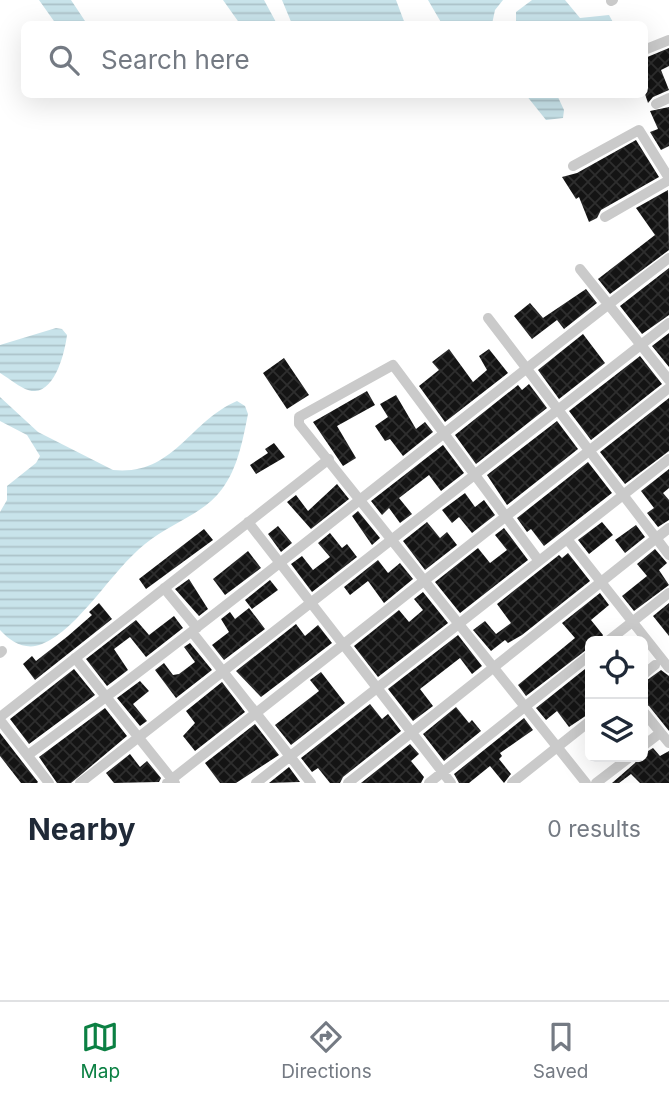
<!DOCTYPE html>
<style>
:root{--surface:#fff;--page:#f6f6f7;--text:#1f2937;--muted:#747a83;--line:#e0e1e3;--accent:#0b8043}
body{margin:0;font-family:Inter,sans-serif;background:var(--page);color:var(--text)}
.controls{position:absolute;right:21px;bottom:21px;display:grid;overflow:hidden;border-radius:10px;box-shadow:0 7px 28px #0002}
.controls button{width:63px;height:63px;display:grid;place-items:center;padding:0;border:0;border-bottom:2px solid var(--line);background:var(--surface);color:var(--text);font:35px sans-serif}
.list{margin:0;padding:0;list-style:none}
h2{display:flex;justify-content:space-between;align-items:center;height:91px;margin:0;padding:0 28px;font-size:30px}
h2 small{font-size:23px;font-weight:400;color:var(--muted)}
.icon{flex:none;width:38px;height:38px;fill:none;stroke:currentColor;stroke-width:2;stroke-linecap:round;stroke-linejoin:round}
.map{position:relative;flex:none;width:669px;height:783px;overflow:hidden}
.search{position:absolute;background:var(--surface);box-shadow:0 7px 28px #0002;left:21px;right:21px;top:21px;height:77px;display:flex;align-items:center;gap:18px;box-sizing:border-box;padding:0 24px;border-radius:10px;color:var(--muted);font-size:26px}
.sheet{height:217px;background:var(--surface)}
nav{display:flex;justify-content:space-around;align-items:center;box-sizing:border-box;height:98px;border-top:2px solid var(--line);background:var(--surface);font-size:19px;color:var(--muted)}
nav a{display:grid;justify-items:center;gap:4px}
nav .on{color:var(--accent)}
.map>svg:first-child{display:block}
.water{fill:url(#water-rules)}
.building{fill:url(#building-cross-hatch)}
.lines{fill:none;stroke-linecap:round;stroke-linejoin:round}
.minor{stroke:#cacaca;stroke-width:10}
</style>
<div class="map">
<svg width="669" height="783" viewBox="0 0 669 783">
<defs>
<pattern id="water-rules" width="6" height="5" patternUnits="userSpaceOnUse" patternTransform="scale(1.75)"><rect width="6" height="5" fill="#c8e3ea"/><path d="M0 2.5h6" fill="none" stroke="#acc3c9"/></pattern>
<pattern id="building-cross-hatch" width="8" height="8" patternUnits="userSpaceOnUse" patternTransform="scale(1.75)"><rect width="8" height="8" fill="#141414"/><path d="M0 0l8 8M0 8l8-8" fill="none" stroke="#2e2e2e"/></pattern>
</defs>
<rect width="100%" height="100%" fill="#fff"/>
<path class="water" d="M39,0H71L87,24H56Z
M223,0H264L277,24H240Z
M282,0H396L405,24H292Z
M428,0H503L495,10L492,24H442Z
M532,0H565L580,18L609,15L614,24H516V12Z
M526,95H557L564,110L563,118L546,120Z
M56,328L62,329L67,335C65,351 56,390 35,391C24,392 9,378 0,373V345Z
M0,397L38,432L113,470C174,476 188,422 237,401L245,406L248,414C243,439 238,468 222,489C204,514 169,524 145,544C112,570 79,629 42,644C26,651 11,642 0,630V512L7,500V486L36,463L40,456L27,435L0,421Z"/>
<path class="building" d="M669,48V66L661,70L669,90L653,97L648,103L645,94V58Z
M669,107V146L661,150L650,132L658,129L650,111Z
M636,140L659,177L601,210L597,218L589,222L579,197L576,199L562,177L577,173Z
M668,190L669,250L610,294L598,279L655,235L636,208Z
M669,268V315L642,334L620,306Z
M586,289L597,303L564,329L557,320L532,339L514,316L530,303L543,318Z
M669,333V367L652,346Z
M583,334L605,363L559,399L538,370Z
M449,349L473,382L487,370L479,356L489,349L508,373L445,422L419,386L439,370L432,362Z
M640,356L662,384L591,440L569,411Z
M284,358L309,395L287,409L263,373Z
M529,384L547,408L476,464L455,435L518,385L522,390Z
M367,391L375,405L337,426L356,458L343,466L313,422Z
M396,395L416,429L425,422L433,432L403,456L390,439L385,441L375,426L388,417L380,404Z
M669,398V451L625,484L600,452Z
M557,421L578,449L507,505L487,475Z
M274,443L285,457L256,474L250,465L268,453L265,449Z
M443,445L464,473L441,491L429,475L399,498L412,514L400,523L389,508L382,515L371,501Z
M588,462L612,493L544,546L531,529L527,532L517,518Z
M669,469V488L663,493L669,500V520L658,527L647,513L654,508L641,491Z
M337,484L349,499L311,529L287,502L296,495L308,511Z
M465,493L475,507L484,500L495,515L472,533L459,517L452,523L442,510Z
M358,511L380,538L372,545L352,516Z
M427,522L440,538L447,532L457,545L425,570L403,541Z
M602,522L613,535L589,554L578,540Z
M636,525L645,537L625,553L615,540Z
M278,526L292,543L281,552L268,534Z
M504,528L528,560L460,613L435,582L478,548L490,563L507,550L495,535Z
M204,529L213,540L146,589L139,579Z
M330,533L342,548L347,544L357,557L312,592L291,564L302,556L313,570L330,557L318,543Z
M655,549L667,563L659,570L669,585L634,611L622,596L647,576L637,564Z
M248,551L261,568L225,595L213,579Z
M568,553L590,581L522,635L508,643L505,640L491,651L473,630L485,621L496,634L511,623L497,604L559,555L562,558Z
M378,560L388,573L400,563L413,579L384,603L368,581L350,595L344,587Z
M189,579L208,609L199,616L175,589Z
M270,580L278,590L252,609L245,600Z
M423,592L448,623L378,677L354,646L399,610L409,622L423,610L414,599Z
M600,593L609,605L591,620L603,635L600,641H590V647L526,696L518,685L575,638L562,623Z
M99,603L112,619L35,680L23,664L32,656L36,661L68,636L92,615L89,612Z
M669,603V636L653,616Z
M249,608L265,629L224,660L212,645L229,632L221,619L230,612L235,619Z
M174,616L183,628L146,657L130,637L114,649L128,670L107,686L86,659L136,620L149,635Z
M296,624L305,636L318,625L332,643L261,697L236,671Z
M458,635L482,666L472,674L460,658L420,689L433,706L413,721L388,689Z
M190,643L212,670L176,698L155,670L164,663L173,675L179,674L195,662L184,647Z
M590,665V713L569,727L557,711L546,720L536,708Z
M74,669L95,695L29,744L10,719Z
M661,670L669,676V731L649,706L643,703V683Z
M321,672L345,703L291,745L275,725L319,691L310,680Z
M140,681L149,691L133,704L147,721L140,726L117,698Z
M222,682L245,712L195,751L183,736L195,723L186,711Z
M370,704L382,719L388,714L401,731L343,777L340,783H330L318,768L312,772L301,758Z
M456,707L469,723L472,720L481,731L444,761L423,734Z
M105,708L127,736L71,783H57L39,757Z
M524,718L533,730L500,753L502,756L499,759L511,774L504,783L490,766L469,783H459L454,774Z
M255,724L279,755L236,783H220L205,763Z
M0,733L38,782L37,783H21L0,756Z
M410,744L419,754L411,761L424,777L421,783H361Z
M653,748L660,756L669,751V783H640L631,774L619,783H612L635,763L638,757Z
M130,754L140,767L147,761L161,778L159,782L114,783L106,773Z
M289,767L300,782L269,783Z"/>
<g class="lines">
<path class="minor" d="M611,1L613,0
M644,50L669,40
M656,104L669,98
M573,166L639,130L669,178
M605,217L669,180
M580,269L669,380
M488,318L669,555
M248,522L451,783
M567,539L669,668
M539,561L393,365L299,417V424L586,783
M164,588L197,628
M192,632L311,783
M608,641L669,593
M0,653L2,651
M75,658L175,783
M643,675L655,665
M643,711L669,743
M0,717L329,459
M0,720L49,783
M643,746L660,733
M28,755C246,595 454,422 669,258
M80,783L669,323
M167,783L669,388
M256,783L669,459
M348,783L669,528
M429,783L590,655
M512,783L590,721
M596,783L630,757"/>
</g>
</svg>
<div class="controls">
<button><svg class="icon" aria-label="locate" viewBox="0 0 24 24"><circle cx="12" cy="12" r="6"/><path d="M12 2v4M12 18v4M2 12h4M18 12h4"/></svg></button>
<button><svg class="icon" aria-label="layers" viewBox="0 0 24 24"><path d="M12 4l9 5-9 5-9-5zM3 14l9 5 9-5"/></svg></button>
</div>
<div class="search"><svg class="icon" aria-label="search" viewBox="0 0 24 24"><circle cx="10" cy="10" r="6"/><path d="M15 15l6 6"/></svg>Search here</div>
</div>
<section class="sheet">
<h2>Nearby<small>0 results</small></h2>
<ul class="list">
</ul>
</section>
<nav>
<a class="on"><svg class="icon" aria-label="map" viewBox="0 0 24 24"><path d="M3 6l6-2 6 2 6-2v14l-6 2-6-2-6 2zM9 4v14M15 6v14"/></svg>Map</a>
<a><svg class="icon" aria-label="directions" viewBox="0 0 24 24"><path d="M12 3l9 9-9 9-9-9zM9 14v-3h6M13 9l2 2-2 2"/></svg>Directions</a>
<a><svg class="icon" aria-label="saved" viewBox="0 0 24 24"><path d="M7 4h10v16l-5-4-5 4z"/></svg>Saved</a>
</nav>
